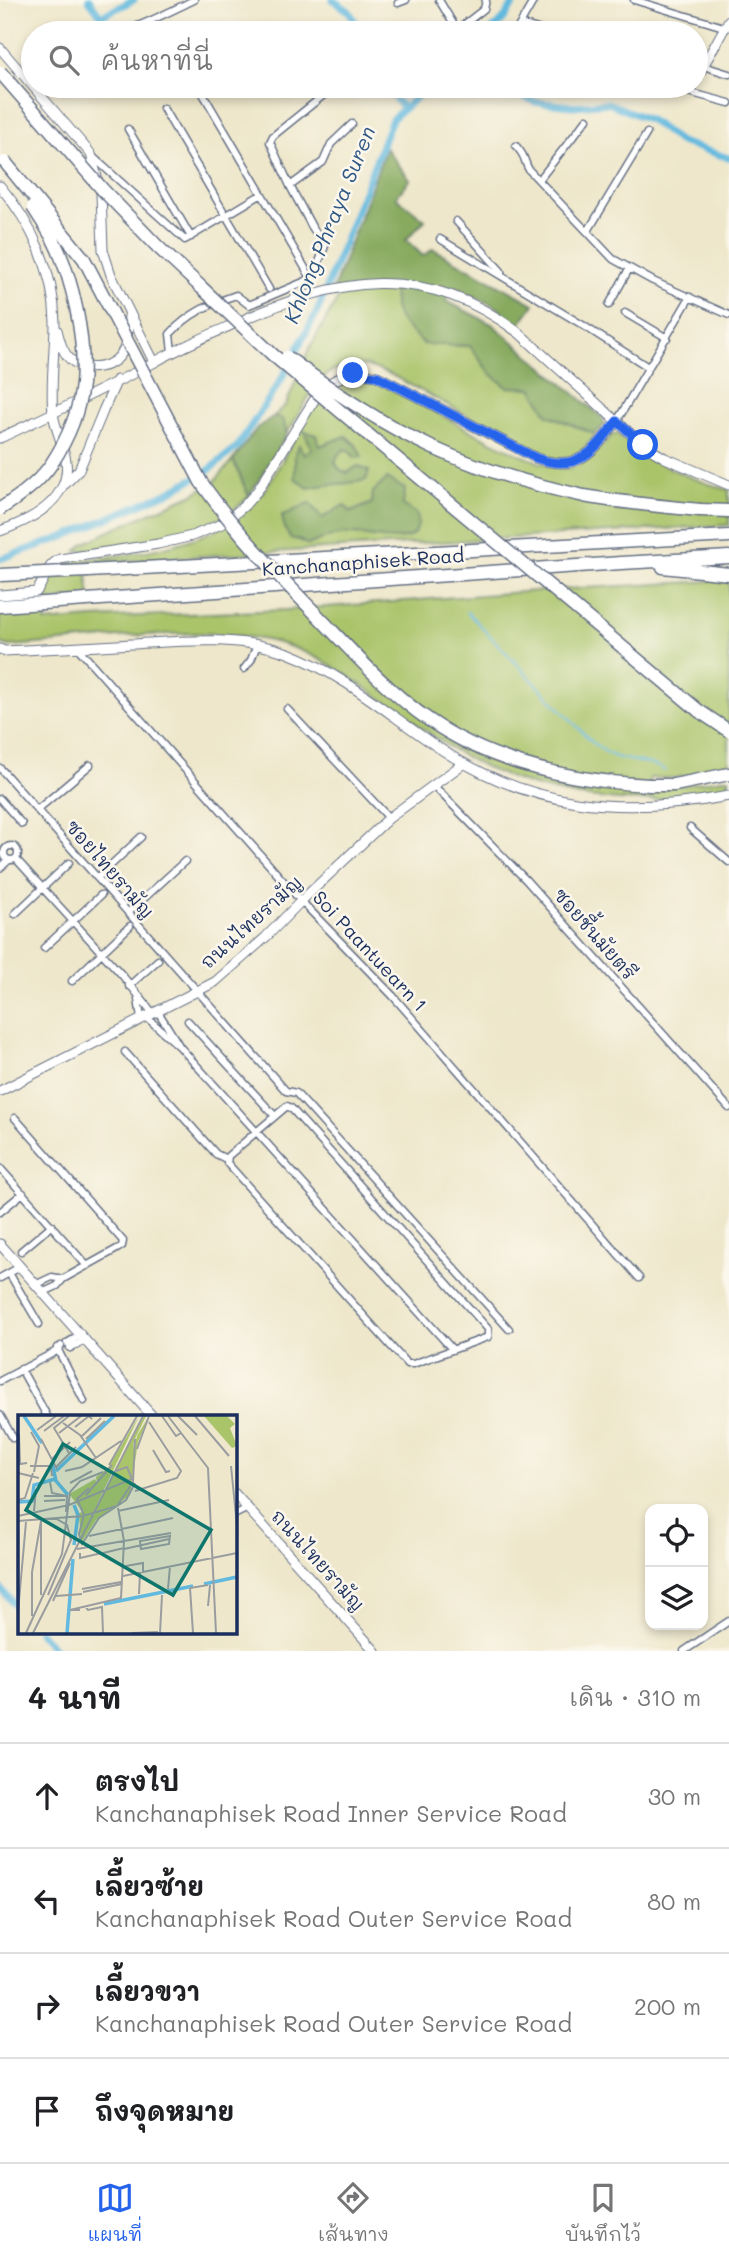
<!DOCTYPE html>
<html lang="th">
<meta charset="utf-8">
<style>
:root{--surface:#fff;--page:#f6f6f6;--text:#202124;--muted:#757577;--line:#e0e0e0;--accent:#2563eb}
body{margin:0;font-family:Mali,"Playpen Sans Thai",sans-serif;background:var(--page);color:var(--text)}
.controls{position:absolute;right:21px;bottom:21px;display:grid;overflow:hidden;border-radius:14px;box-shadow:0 4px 10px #0003}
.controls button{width:63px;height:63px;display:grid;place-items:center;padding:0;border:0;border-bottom:2px solid var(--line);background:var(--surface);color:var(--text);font:35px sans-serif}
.stop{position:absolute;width:21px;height:21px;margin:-16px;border:5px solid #2563eb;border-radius:50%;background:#fff}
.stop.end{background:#2563eb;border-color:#fff;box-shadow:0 2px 7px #0008}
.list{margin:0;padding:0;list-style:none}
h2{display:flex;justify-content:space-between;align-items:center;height:91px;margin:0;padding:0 28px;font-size:30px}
h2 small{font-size:23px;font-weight:400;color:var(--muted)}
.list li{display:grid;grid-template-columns:46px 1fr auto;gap:21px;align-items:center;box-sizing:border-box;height:105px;padding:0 28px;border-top:2px solid var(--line)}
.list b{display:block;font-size:26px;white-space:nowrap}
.list p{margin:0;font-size:23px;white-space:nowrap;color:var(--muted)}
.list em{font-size:23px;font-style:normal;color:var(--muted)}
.icon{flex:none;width:38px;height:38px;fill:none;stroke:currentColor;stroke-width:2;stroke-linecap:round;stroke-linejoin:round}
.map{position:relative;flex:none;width:729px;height:1651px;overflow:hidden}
.search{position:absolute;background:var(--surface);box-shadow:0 4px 10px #0003;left:21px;right:21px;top:21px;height:77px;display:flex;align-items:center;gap:18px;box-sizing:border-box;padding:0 24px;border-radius:38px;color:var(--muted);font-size:26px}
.sheet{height:511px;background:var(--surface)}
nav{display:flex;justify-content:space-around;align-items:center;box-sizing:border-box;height:98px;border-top:2px solid var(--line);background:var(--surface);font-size:19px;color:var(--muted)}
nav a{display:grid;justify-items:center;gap:4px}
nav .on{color:var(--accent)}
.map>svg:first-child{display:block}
.green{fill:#aac46a;stroke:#627a64;stroke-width:2}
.forest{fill:#87aa5e;stroke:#516c5e;stroke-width:2}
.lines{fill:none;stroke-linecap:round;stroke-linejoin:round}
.stream{stroke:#62b9df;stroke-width:2}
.canal{stroke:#62b9df;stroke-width:7}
.street-casing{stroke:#656f84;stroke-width:9}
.secondary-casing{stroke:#656f84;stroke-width:11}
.highway-casing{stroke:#656f84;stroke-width:15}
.street{stroke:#fff;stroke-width:6}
.secondary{stroke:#fff;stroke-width:9}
.highway{stroke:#fff;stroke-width:12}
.highway-bridge-casing{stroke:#656f84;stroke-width:15;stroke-linecap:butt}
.highway-bridge{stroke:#fff;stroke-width:12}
.route{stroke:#2563eb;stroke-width:9}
.labels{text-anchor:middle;stroke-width:5;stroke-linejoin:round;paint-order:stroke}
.street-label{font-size:19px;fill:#1b2f5e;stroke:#fbf7ec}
.water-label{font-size:21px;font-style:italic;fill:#305885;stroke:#fbf7ec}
.inset-river{fill:none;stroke:#62b9df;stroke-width:3.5}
.inset-road{fill:none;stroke:#9a9d9f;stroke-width:2}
.view{fill:#0f766e;fill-opacity:0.15;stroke:#0f766e;stroke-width:3.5}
.inset-edge{fill:none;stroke:#1b2f5e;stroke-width:3.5}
</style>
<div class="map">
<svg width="729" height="1651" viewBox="0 0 729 1651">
<rect width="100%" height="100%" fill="#fbf7ec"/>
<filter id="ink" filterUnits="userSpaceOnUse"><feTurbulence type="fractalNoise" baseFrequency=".0143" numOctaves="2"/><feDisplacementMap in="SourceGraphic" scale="14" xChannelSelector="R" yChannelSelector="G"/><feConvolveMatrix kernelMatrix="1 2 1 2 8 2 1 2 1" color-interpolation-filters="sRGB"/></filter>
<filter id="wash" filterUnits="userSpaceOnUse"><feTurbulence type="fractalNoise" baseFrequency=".00686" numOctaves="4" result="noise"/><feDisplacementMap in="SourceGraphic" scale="28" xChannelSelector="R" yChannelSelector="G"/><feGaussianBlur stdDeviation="1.57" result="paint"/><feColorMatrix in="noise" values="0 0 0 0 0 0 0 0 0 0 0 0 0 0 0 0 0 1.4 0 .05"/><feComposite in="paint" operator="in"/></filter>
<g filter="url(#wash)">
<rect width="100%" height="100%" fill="#eee7cb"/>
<path class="green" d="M393,291L424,344L470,346L489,372L532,387L548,415L595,434C582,455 571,461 547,458L390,374L365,365L345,367L331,371L312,391L287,434L283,419L274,416L286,405L308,351L341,293Z
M348,377L369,378L382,383C415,400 540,474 570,468C587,465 601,447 612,435L617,434C653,463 685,478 729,490V525L86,563L90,597L44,601L45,622L92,618L286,610L549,590L729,580V768L674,778H650V790L729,778V790C640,811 542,801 462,755C447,746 432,735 418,725C377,697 339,664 292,647C216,621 113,639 34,644L10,646L0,643V601C37,599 38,605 53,569C73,559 93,559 115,556C151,552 207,539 237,518C278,489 292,428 325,391C330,385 340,381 348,377Z
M233,460L249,496C210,539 132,544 77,551L83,544L116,528L191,495L215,481Z"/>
<path class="forest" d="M386,148L410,180L396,197L425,220L406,240L423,256L433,249L534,304L520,324L495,306L452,286L446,301L492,324L602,417L605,425L595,434L548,415L532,388L507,387L489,372L470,346L424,344C403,325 394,320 393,291L341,293L333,290Z
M274,416L283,419L287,434L249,496L233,460L257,428Z
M304,431L316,435L320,446L346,436L356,445L362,457L355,458L350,452L345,449L338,455L335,462L339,469L347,473L358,466L369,471L366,480C346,485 328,483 308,488L295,478V452L299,445L304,454L312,449Z
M387,479L405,489L403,505L417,514C426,554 372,534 350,534C336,534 320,539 308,545L299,540L290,538L284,527L282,515C296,512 298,506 310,503L322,518L344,505L351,512L372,503L373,492Z"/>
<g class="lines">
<path class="stream" d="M467,612L592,742C600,748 607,754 616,757C633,762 651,761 666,771"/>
<path class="canal" d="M89,0L101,16L134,0
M333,0L349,11L362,33
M488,33L503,20L516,0
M385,86L404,109
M499,86L535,102L572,106L608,103L650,120L680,142L729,158
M0,559L64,537L169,492L209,470L237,447L280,382L318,310L392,119L429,86
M0,1588L19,1609
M39,1632L56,1651"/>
</g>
</g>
<g filter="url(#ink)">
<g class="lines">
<g class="street-casing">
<path id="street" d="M439,0L457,30
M634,0L727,28
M398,3L406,0
M521,24L551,33
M96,33C107,28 119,32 130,29C152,21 173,10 194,0
M453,33L484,9L486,0
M515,33L534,0
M703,66L729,74
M666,86L729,103
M202,92L308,273
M163,108L269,289
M128,129L191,237
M516,146C527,158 523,160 529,170L613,259L653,281L729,315
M92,156L185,240L262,194
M539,180L587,119
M290,186L323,162L331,144L352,124
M456,221L501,271V275
M588,231L647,133
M440,239L581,324L648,367
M609,305L629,269
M625,313L667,338
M172,352L170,334C189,313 210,304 236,295L249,305L313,278L325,246L312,227L290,186L270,142L273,136L335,86
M617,421L690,297
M77,647L301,901L393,996L639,1278
M244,669L251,660L257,645
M287,709L389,818
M0,768L286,1091L296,1093L509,1329
M433,785L526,880L729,1108
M0,799L22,824
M37,810L90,765
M690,828L729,862
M4 853a7 7 0 1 1 14 0a7 7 0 1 1-14 0Z
M16,859L122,975L152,1012
M0,868L9,860
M97,878L141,837
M128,913L185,861
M15,914L69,863
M44,948L101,895
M72,981L130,926
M129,986L158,960
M138,999L141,1018
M157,1010L180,1047L452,1349
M145,1016L179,1046
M188,1021L274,1115
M125,1052L216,1154L226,1159
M287,1106L291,1108L488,1329V1337L413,1364H407L227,1163L228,1156Z
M15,1118L123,1241L122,1246L117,1249L63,1279L57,1286L42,1293
M0,1168L87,1266
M0,1212L23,1193
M21,1251L52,1225
M9,1273L39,1324
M0,1278L20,1267
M35,1285L52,1277L63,1279
M67,1343L79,1336
M57,1348L84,1401
M70,1348L83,1341
M21,1369L47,1416
M0,1381L55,1352L61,1346
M0,1415L13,1438
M234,1515L248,1508
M684,1651L729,1621"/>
</g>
<g class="secondary-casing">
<path id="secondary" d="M0,48L91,154L101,193L103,250L111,275L154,362
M696,79L729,20
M689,91L692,86
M0,186C32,224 54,271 55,322C55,352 50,382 53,413C56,437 74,461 63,485C53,509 23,523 0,531
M57,330C60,341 62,352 71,360C87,373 115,369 124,349C128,340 128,326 129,316
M0,438C51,414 103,390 153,363C179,348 207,336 234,324C337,277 423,260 519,333L643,445L665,458L729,485
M65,484L79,470L103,411L117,380
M0,595L36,592C46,580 45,566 60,559L158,544L192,536L224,523L245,505L258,490L321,389C339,375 355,371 377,376L536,458C578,473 593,452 617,421
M0,649L4,651C46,649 89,647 131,644C184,641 237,635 288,653C343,674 387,713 436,746C529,809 621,816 729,796
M0,1091L215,982L266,937L301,901L389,818L464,763
M0,1244L152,1416
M234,1493L375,1651"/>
</g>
<g class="highway-casing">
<path id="highway" d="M158,247L202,288
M700,510L729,511
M663,567L729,574
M88,571L729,536
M0,606L621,563L729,557
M650,785H674L729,774"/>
</g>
<use href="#street" class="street"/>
<use href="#secondary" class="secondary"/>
<use href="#highway" class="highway"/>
<g class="highway-bridge-casing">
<path id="highway-bridge" d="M0,72L103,190L158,247
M5,162L84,259L201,482C235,531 275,572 316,614C352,651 387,691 429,720C494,765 572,781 650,785
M202,288L273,355L699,711L729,731
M287,357C332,391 380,423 431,447C479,469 533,485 584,496C622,503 662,506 700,510
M0,509C19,497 40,482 52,463C67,440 79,412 82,384C86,340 73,278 53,239C47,228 39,217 33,207
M0,575L88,571"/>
</g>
<use href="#highway-bridge" class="highway-bridge"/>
</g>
</g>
<g class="lines" filter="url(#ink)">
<path class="route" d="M353,373L377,376L536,458C578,473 593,452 617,421L643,445"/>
</g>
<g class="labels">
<g class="street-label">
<text transform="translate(363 562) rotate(-4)" y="7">Kanchanaphisek Road</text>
<text transform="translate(110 869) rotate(49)" y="7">ซอยไทยรามัญ</text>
<text transform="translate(251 922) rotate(-42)" y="7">ถนนไทยรามัญ</text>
<text transform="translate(595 934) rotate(49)" y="7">ซอยชื้นมัยตรี</text>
<text transform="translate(370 951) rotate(47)" y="7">Soi Paantuearn 1</text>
<text transform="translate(318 1560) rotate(48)" y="7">ถนนไทยรามัญ</text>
</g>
<g class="water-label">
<text transform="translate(330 225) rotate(-68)" y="7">Khlong Phraya Suren</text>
</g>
</g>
<g transform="translate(18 1415)">
<rect width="219" height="219" fill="#eee7cb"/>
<path d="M121,1L64,121L126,1H128L116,26L115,33L120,19L131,1L120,27L112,80L78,105L63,128L61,98L65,97L51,79L77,64L79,68L78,62L90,53ZM186,1H209L217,9L212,13L219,31L214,33Z" fill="#aac46a"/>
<path class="inset-river" d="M6,1L24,28M34,47L38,66L50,80M38,56L96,1M0,87L14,86L16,70L37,64M56,130L60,100L56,90M186,169L219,162M86,189L175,171M49,218L55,144"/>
<path class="inset-road" d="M51,1L36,13L51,38M144,1L158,21L163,18M150,1L190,53L198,218M160,1L179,20M177,1L211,41M45,8L62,20L78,43M57,12L71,1L74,4M19,15L38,1M26,16L46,1M13,17L21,31L16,57M41,18L63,1M1,19L2,49L9,48M64,21L83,3M23,24L39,54M68,24L87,6M119,34L131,1M135,35L148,57L152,56M34,44L52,27M91,50L119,1M12,51H33L34,61M213,51L219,111M38,52L58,32M47,56L64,52L103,26M0,58L21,63M32,67L34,78L49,81L48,97M52,68L74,56M71,73L59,84L66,100L61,119L64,129L81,103L108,85L117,68M117,76L159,63L163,56L131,7M68,80L94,50M26,81H48M0,85L7,83L15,58M26,86L47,85M16,96L18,74M100,96L151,85M0,101L51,90L114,64L109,52L98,56M0,106L65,101L99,91L115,67L117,24M71,121L155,103M152,121L151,129L123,134L122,126ZM59,134L153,118M106,134L151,124M62,138V143L84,138M85,138L106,133M108,151L125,148V158M105,161L219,138M64,174L103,167M150,174L152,151M65,177L104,169M121,179L122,158M23,180V106M30,180L53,125L49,110L37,103M38,181L64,179M35,186L52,148M67,191L70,195L84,192L85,218M190,191L192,170M62,195H52L103,183L106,126L100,93M0,197L8,107M14,201V157L23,106M8,218L44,139L52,77L62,66L85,57M15,218L125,1M114,218L140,217M142,218L144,180M175,218L172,173L190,170"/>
<path class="view" d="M45,29L193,115L155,180L8,95Z"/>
<rect width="219" height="219" class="inset-edge"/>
</g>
</svg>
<div class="controls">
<button><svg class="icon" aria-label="locate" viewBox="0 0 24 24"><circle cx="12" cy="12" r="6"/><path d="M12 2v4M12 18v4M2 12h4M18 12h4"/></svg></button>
<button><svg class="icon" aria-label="layers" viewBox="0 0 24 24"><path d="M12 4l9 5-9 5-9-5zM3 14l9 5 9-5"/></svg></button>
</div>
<div class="stop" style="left:643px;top:445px"></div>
<div class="stop end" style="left:353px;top:373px"></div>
<div class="search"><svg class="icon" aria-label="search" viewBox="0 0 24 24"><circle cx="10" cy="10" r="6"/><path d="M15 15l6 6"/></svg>ค้นหาที่นี่</div>
</div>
<section class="sheet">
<h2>4 นาที<small>เดิน · 310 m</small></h2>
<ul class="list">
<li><svg class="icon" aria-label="ahead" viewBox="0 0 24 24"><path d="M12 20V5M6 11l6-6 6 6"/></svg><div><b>ตรงไป</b><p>Kanchanaphisek Road Inner Service Road</p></div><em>30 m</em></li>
<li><svg class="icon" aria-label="left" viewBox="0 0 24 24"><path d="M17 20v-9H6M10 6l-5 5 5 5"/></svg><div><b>เลี้ยวซ้าย</b><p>Kanchanaphisek Road Outer Service Road</p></div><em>80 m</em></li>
<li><svg class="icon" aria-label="right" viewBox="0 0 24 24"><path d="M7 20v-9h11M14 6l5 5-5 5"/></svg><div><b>เลี้ยวขวา</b><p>Kanchanaphisek Road Outer Service Road</p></div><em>200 m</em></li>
<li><svg class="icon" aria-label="arrive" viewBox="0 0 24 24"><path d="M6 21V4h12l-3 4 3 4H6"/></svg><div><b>ถึงจุดหมาย</b></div></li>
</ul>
</section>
<nav>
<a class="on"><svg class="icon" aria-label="map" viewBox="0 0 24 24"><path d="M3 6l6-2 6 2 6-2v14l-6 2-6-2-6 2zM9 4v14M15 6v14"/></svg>แผนที่</a>
<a><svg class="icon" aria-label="directions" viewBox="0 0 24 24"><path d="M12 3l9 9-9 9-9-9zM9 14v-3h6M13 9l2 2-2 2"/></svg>เส้นทาง</a>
<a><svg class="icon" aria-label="saved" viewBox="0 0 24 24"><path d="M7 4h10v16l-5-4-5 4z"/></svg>บันทึกไว้</a>
</nav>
